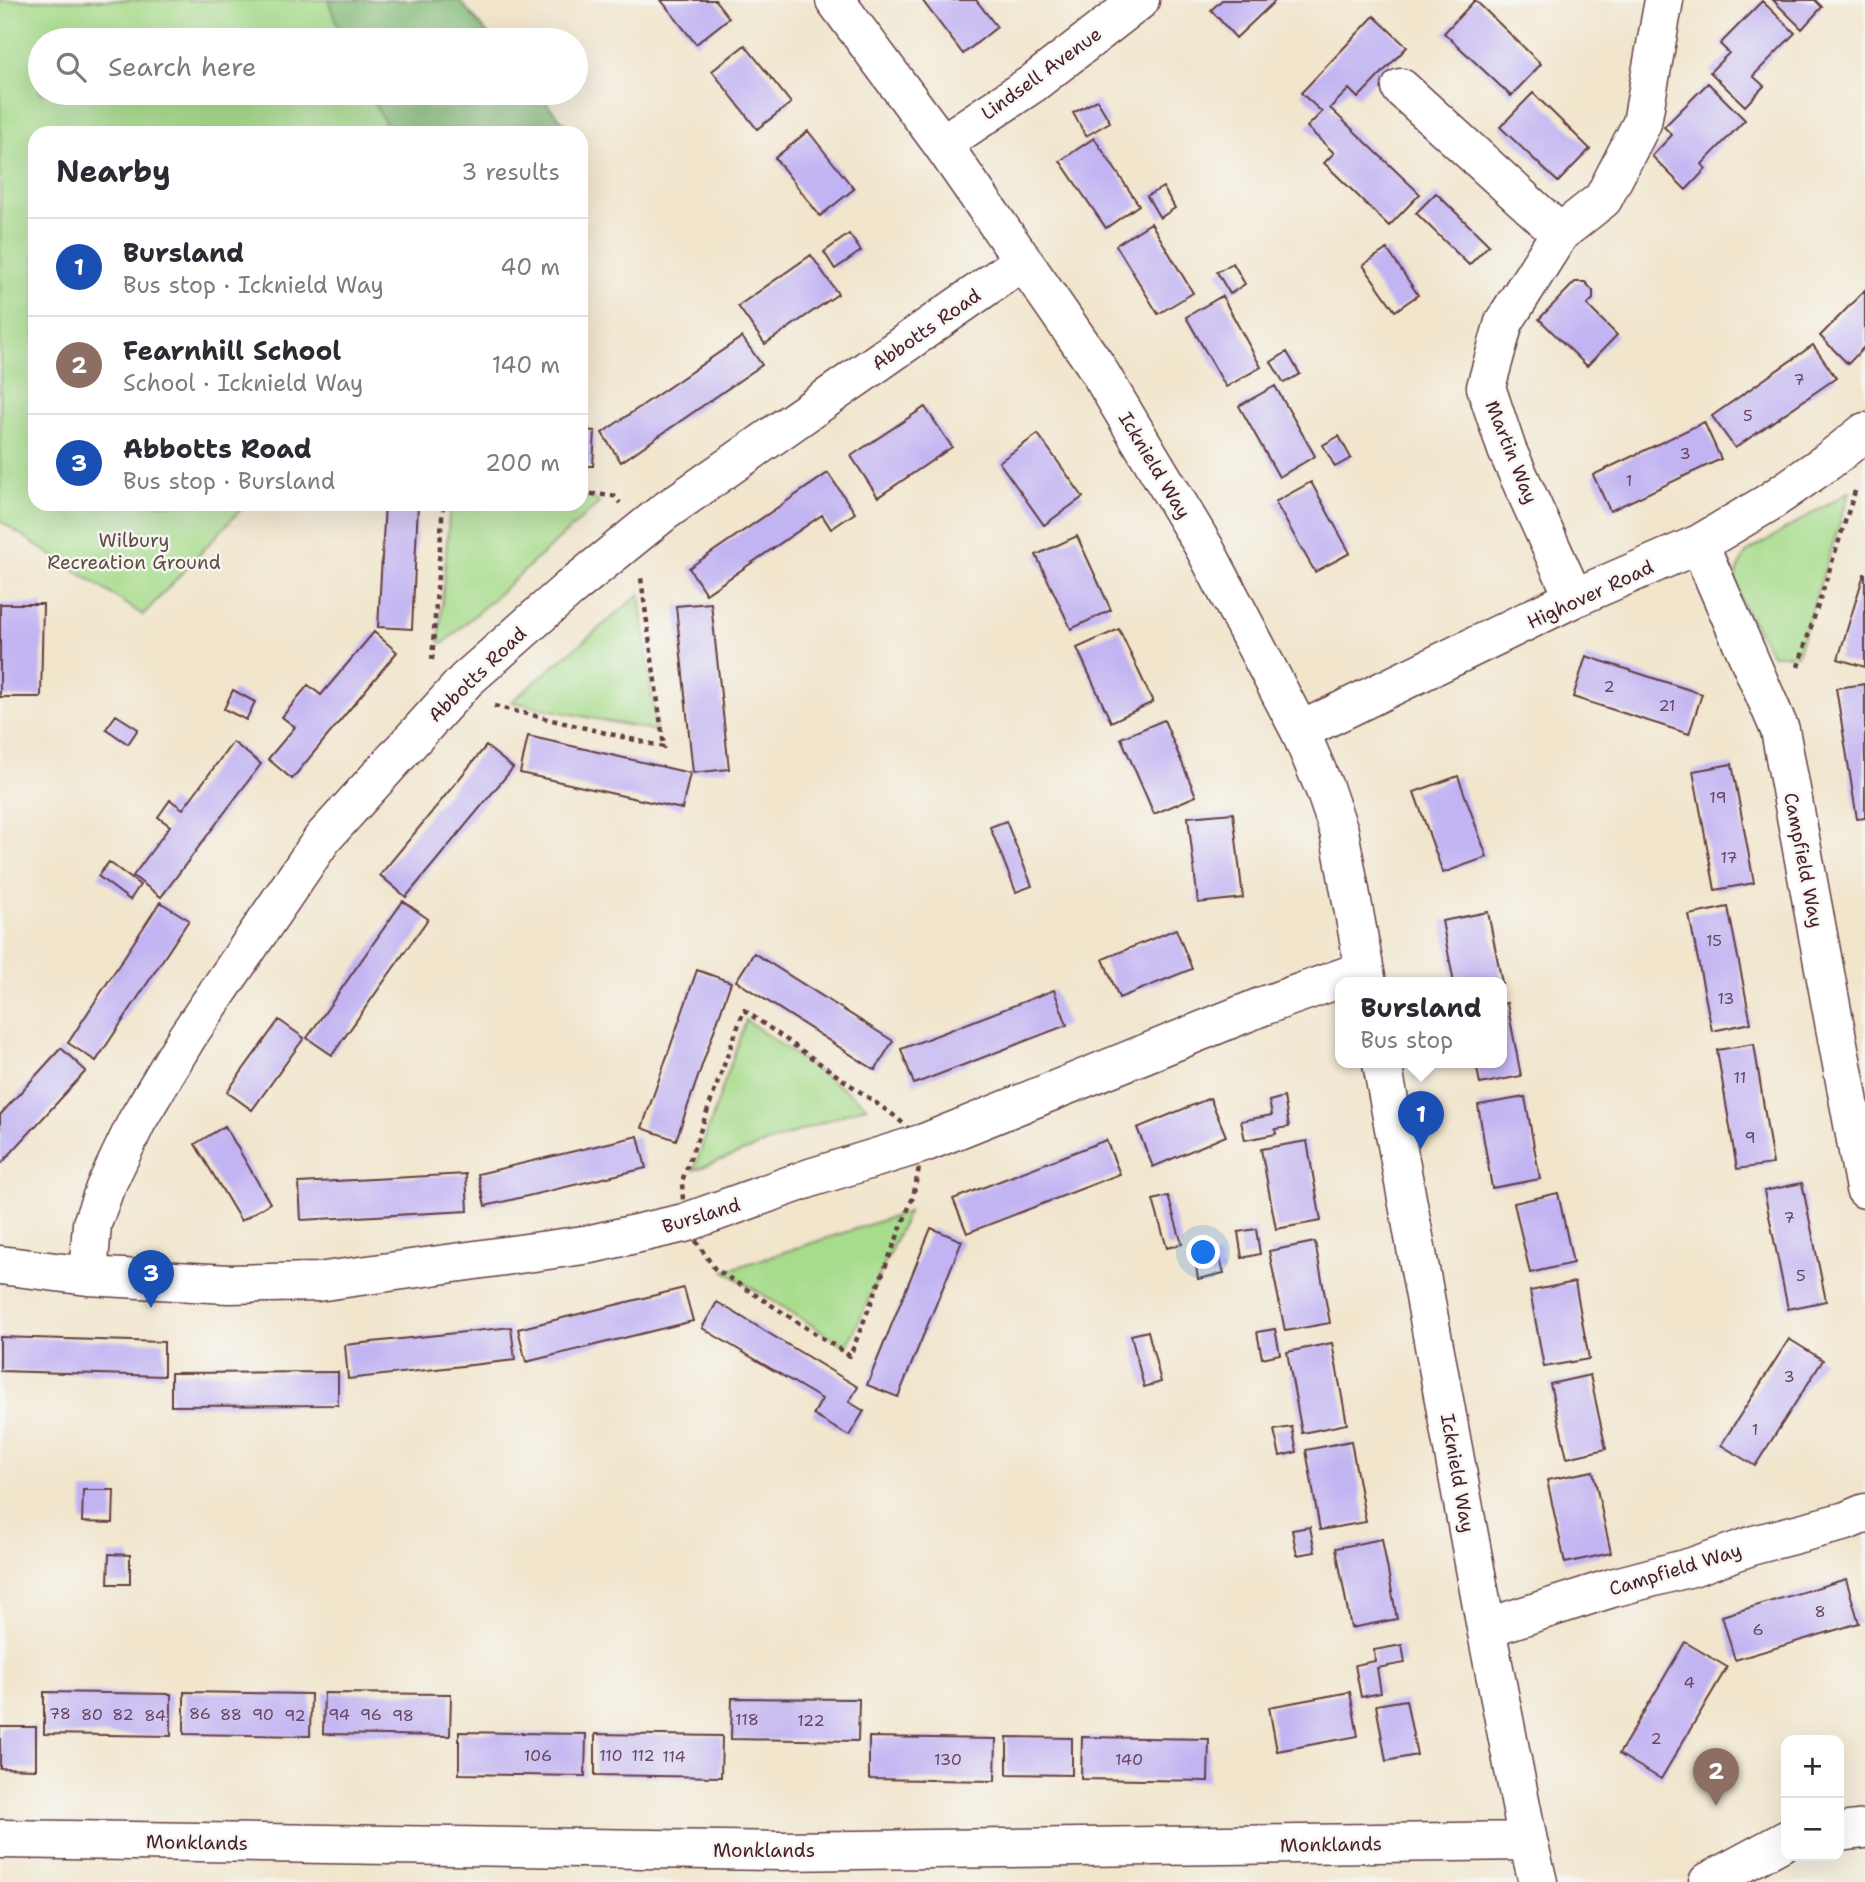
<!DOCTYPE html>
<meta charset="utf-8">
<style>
:root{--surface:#fff;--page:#f7f7f7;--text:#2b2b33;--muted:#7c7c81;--line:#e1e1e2;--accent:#c8321e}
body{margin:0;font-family:"Shantell Sans",sans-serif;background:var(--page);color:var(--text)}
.controls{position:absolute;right:21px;bottom:21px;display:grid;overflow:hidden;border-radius:14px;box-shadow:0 7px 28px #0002}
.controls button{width:63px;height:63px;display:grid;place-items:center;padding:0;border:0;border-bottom:2px solid var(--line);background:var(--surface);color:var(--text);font:35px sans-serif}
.you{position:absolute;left:1204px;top:1253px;width:24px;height:24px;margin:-18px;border:5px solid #fff;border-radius:50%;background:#1a73e8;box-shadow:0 0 0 10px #1a73e833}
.badge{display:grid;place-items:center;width:46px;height:46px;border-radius:50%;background:var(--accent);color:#fff;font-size:23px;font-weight:700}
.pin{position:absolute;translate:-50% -58px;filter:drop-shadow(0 2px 4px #0008)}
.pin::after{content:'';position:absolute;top:37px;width:24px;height:21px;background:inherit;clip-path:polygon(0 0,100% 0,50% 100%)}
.popup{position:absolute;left:1335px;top:977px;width:172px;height:91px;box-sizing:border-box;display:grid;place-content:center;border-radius:14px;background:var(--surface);filter:drop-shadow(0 2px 5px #0005);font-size:23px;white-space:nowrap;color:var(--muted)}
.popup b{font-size:26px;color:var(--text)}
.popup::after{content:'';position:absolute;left:50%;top:100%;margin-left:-14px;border:14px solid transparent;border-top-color:var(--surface)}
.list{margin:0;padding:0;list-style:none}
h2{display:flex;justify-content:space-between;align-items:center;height:91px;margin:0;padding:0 28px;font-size:30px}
h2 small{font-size:23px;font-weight:400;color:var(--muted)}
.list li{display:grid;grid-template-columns:46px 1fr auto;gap:21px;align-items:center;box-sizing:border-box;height:98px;padding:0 28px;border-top:2px solid var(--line)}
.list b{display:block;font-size:26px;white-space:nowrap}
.list p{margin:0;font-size:23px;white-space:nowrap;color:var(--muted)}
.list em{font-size:23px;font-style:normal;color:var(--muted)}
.icon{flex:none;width:38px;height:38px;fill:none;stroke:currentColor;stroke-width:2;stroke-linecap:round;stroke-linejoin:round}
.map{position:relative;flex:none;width:1865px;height:1882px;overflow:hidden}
.search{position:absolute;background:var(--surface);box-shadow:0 7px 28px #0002;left:28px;top:28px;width:560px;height:77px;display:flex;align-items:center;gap:18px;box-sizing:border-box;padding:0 24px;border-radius:38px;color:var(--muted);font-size:26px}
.panel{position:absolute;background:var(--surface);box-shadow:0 7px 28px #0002;left:28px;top:126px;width:560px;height:385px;border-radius:21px}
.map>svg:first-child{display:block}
.green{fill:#a7dc8c;stroke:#787e5c;stroke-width:2}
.forest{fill:#85bc78;stroke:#686e52;stroke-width:2}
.building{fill:#c2b4f2}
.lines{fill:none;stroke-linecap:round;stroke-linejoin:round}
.minor-casing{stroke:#633d43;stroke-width:41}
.path{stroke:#633d43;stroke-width:4.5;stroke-dasharray:5 5;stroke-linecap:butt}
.minor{stroke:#fff;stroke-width:38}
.labels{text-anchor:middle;stroke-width:5;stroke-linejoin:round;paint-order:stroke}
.number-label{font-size:16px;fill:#68445d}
.street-label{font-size:19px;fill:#4a1f2b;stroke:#f6f6f2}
.park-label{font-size:19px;fill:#614e43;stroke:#f6f6f2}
</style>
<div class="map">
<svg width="1865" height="1882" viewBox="0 0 1865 1882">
<rect width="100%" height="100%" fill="#f6f6f2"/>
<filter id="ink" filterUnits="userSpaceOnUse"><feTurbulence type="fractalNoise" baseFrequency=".0143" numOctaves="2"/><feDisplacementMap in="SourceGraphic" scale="14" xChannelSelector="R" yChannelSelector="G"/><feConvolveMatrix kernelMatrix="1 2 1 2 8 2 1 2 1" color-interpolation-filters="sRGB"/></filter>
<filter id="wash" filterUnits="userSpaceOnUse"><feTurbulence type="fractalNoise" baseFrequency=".00686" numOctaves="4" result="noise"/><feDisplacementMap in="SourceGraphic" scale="28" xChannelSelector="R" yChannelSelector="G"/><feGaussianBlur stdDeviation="1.57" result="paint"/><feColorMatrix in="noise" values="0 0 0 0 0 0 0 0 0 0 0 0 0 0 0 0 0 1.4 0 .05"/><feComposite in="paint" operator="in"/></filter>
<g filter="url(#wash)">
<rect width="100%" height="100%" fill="#f1e5cc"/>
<path class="green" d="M0,0H459L493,40H40V93H538L572,133H35V504H246L143,615L0,521Z
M1850,491L1797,655H1772C1762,636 1739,605 1736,584C1734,573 1741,563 1746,553Z
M581,496L591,497L599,503L444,643L439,642L450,504H581Z
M640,594L656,731L511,702Z
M746,1020L867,1106L694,1170Z
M908,1212L847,1347L725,1271Z"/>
<path class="forest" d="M328,0H459L493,40H343Z
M368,93H538L572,133H391Z"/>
<g id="blocks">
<path class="building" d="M661,0H715L729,18L696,44Z
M922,0H976L997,27L963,54Z
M1222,0H1276L1236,38L1211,10Z
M1475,0L1541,64L1511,96L1444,33Z
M1773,0H1815L1822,7L1802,29Z
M1762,1L1795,33L1753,76L1764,86L1745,106L1710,72L1729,53L1720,44Z
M1374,16L1407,47L1358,98L1349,89L1330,108L1420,194L1389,226L1324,163L1334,153L1307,127L1322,112L1301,93Z
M745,45L791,103L757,129L712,71Z
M1708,83L1745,120L1702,164L1706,169L1686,190L1652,156L1672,135L1664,127Z
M1533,93L1590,149L1558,182L1500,127Z
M1097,100L1110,122L1086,136L1073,113Z
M808,131L854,189L820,216L775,158Z
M1094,138L1139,205L1106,228L1060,161Z
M1163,187L1175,208L1160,218L1147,196Z
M1436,193L1489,245L1469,265L1416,213Z
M1151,223L1193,293L1158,314L1116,245Z
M849,234L861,251L835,269L824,252Z
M1387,249L1418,295L1395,311L1363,265Z
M811,255L838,294L765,344L738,306Z
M1233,263L1245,284L1230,294L1217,272Z
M1575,282H1585L1593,291V299L1587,305L1617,335L1587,366L1539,319Z
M1865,290V346L1848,364L1820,336Z
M1222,296L1261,367L1226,387L1186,317Z
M742,337L762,365L621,462L602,433Z
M1813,345L1836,378L1735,448L1712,416Z
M1287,352L1300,374L1284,383L1271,362Z
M1275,386L1315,456L1279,477L1239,406Z
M925,407L952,447L878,497L851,456Z
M1704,422L1721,459L1610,511L1593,475Z
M581,430L595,431L593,466H581Z
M1038,434L1083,497L1044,525L999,462Z
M1339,436L1351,458L1335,467L1323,445Z
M828,473L855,513L831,529L822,515L706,594L689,568Z
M1311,482L1350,553L1315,572L1275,502Z
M385,504H418L412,629L378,627Z
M1077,536L1111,610L1071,629L1036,555Z
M1864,574H1865V667L1838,659Z
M711,603L729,769L693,773L676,606Z
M0,604H43L41,697H0Z
M1119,629L1153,702L1111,722L1077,648Z
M374,632L397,652L292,779L268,759L295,727L282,717L308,685L321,695Z
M1586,656L1702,694L1689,734L1573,697Z
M1865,684V818L1857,819L1836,688Z
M233,690L255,702L246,720L224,709Z
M116,715L138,729L128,744L106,729Z
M1164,720L1196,796L1154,814L1121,738Z
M528,736L690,773L682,809L520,773Z
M233,742L261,764L161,897L133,876L170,826L158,817L170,800L183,809Z
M486,746L513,768L406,897L380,875Z
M1732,764L1754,883L1715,890L1693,771Z
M1458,776L1487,857L1443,873L1414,792Z
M1233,813L1243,898L1198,903L1188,817Z
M1006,821L1032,886L1016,892L990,827Z
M109,862L140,885L130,900L98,876Z
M403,901L428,919L332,1055L307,1038Z
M160,902L189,920L96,1061L68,1043Z
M1728,907L1751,1023L1712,1031L1689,915Z
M1488,912L1502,983H1454L1442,921Z
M1176,929L1192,969L1119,998L1103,959Z
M754,953L893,1041L875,1070L736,981Z
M697,970L731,982L676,1140L642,1128Z
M1054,990L1067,1025L914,1084L901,1049Z
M1507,1003L1521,1076L1480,1084L1476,1063H1502V1004Z
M279,1020L304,1038L252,1110L227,1092Z
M1754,1044L1773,1164L1737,1169L1717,1050Z
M61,1048L86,1071L0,1165V1115Z
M1284,1097L1289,1127L1275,1129L1276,1134L1245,1140L1241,1121L1272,1115L1269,1101Z
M1525,1097L1540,1179L1492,1188L1478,1105Z
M1210,1098L1226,1136L1153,1167L1137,1128Z
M225,1126L270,1203L241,1221L195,1144Z
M638,1136L646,1168L485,1206L478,1174Z
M1106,1140L1120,1174L967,1233L953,1199Z
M1307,1141L1321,1221L1276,1229L1261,1149Z
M466,1174L468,1211L301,1220L299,1183Z
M1802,1183L1826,1301L1788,1309L1764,1191Z
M1558,1193L1573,1263L1530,1273L1514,1203Z
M1168,1196L1182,1244L1167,1248L1153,1200Z
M931,1228L962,1241L898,1397L867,1385Z
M1256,1229L1260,1254L1242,1258L1238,1232Z
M1315,1242L1330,1323L1285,1331L1269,1251Z
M1219,1255L1224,1273L1198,1279L1195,1260Z
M1575,1282L1589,1359L1544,1367L1530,1291Z
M684,1288L693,1321L526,1362L518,1329Z
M717,1302L858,1387L849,1402L864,1411L849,1436L813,1415L822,1399L702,1328Z
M511,1327L515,1360L348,1379L345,1345Z
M1275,1329L1280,1354L1262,1358L1257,1332Z
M1148,1331L1161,1382L1144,1387L1131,1335Z
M0,1337L164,1342V1376L0,1371Z
M1789,1339L1823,1360L1755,1466L1721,1445Z
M1332,1343L1347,1424L1302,1433L1287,1352Z
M338,1372V1405L171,1406V1373Z
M1590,1375L1606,1449L1567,1458L1550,1384Z
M1292,1427L1297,1452L1280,1456L1274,1430Z
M1351,1441L1366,1522L1320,1530L1306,1450Z
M1593,1471L1611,1553L1565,1563L1547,1480Z
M83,1490H114L113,1523L82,1522Z
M1310,1527L1315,1552L1297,1555L1292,1530Z
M1382,1539L1397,1619L1351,1628L1336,1548Z
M109,1554L130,1555V1584H108Z
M1846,1579L1859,1623L1735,1660L1722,1616Z
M1685,1642L1727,1667L1661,1779L1619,1754Z
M1402,1645L1405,1663L1377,1668L1381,1693L1361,1697L1355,1665L1375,1661L1374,1650Z
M44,1692L171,1694V1736L44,1734Z
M184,1692L311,1694L310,1736L184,1734Z
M1350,1692L1358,1736L1277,1751L1269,1707Z
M324,1693L451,1694L450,1736L323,1734Z
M732,1698L859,1699L858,1741L731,1739Z
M1406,1700L1417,1755L1386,1761L1376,1705Z
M0,1727H36V1769L0,1768Z
M459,1732L586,1734L585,1776L459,1774Z
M595,1734L722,1736L721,1777L595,1775Z
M869,1737L996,1739L995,1781L869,1779Z
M1007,1737L1072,1738V1775L1007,1774Z
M1082,1737L1209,1739L1208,1781L1081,1779Z"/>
</g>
</g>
<g filter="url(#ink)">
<use href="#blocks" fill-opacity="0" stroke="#633d43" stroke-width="2"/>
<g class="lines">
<g class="minor-casing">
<path id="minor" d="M835,0L942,144L1094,363L1204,547L1300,731L1325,790L1339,831L1367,983
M1401,88L1560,233
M942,144L1032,84L1140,0
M1699,544L1780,730L1865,1189
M1574,598L1507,450L1486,387L1504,322L1560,233L1603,199L1642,123L1664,0
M1300,731L1574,598L1699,544L1768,503L1827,462L1865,432
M1382,1063L1486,1628L1528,1841L1538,1882
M0,1265L88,1276L228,1284L317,1282L591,1244L684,1223L813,1177L924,1143L1263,1006L1364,970
M88,1276L92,1224L105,1188L137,1121L187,1037L323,838L466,680L569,589L664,512L1023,261
M1486,1628L1612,1588L1692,1567L1754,1545L1846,1521L1865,1513
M1839,1832L1865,1829
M0,1839L780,1851L1528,1841
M1708,1882L1786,1840"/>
</g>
<path class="path" d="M581,493L614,496L620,503
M432,660L443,504
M1798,667L1856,488
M494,706L664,747L641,578
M744,1010L896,1117L924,1143L913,1197L850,1356L714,1268L684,1223L682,1181Z"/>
<use href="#minor" class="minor"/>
</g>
</g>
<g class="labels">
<g class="number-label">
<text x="1799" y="385">7</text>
<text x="1748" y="421">5</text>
<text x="1685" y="459">3</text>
<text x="1629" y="486">1</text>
<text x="1609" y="692">2</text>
<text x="1667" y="711">21</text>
<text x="1718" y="803">19</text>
<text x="1729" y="863">17</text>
<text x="1714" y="946">15</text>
<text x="1726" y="1004">13</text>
<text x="1740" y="1083">11</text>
<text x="1750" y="1143">9</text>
<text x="1789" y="1223">7</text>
<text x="1801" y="1281">5</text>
<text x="1789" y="1382">3</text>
<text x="1755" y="1435">1</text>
<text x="1820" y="1617">8</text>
<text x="1758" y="1635">6</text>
<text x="1689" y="1688">4</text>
<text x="60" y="1719">78</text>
<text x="200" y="1719">86</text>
<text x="92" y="1720">80</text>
<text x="123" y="1720">82</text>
<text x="231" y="1720">88</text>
<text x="263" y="1720">90</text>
<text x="339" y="1720">94</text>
<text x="371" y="1720">96</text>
<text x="155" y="1721">84</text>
<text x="295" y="1721">92</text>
<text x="403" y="1721">98</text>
<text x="747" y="1725">118</text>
<text x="811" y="1726">122</text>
<text x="1656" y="1744">2</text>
<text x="538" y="1761">106</text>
<text x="611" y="1761">110</text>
<text x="643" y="1761">112</text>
<text x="674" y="1762">114</text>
<text x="948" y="1765">130</text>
<text x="1129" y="1765">140</text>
</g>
<g class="street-label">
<text transform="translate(1041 73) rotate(-36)" y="7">Lindsell Avenue</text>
<text transform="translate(926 329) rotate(-35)" y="7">Abbotts Road</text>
<text transform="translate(1512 452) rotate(68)" y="7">Martin Way</text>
<text transform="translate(1155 465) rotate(59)" y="7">Icknield Way</text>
<text transform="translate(1590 594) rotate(-25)" y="7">Highover Road</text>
<text transform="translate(477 674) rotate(-44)" y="7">Abbotts Road</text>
<text transform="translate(1804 860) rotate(79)" y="7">Campfield Way</text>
<text transform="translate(701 1215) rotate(-17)" y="7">Bursland</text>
<text transform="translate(1458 1473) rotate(80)" y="7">Icknield Way</text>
<text transform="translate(1675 1569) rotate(-17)" y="7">Campfield Way</text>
<text transform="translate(197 1842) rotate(1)" y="7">Monklands</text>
<text transform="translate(1331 1844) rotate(-1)" y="7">Monklands</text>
<text x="764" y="1857">Monklands</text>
</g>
<g class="park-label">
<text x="134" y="547">Wilbury<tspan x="134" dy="22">Recreation Ground</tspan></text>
</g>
</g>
</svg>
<div class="controls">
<button>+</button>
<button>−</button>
</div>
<div class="you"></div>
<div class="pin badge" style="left:1421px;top:1149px;background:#1a4fb4">1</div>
<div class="popup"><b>Bursland</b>Bus stop</div>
<div class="pin badge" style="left:1716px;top:1806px;background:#8d6e63">2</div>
<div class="pin badge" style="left:151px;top:1308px;background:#1a4fb4">3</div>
<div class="search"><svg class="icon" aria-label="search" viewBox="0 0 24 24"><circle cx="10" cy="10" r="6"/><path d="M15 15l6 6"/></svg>Search here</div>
<section class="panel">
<h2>Nearby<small>3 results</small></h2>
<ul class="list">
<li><span class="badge" style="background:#1a4fb4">1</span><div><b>Bursland</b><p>Bus stop · Icknield Way</p></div><em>40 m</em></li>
<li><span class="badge" style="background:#8d6e63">2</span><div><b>Fearnhill School</b><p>School · Icknield Way</p></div><em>140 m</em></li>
<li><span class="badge" style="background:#1a4fb4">3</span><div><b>Abbotts Road</b><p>Bus stop · Bursland</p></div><em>200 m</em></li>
</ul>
</section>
</div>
